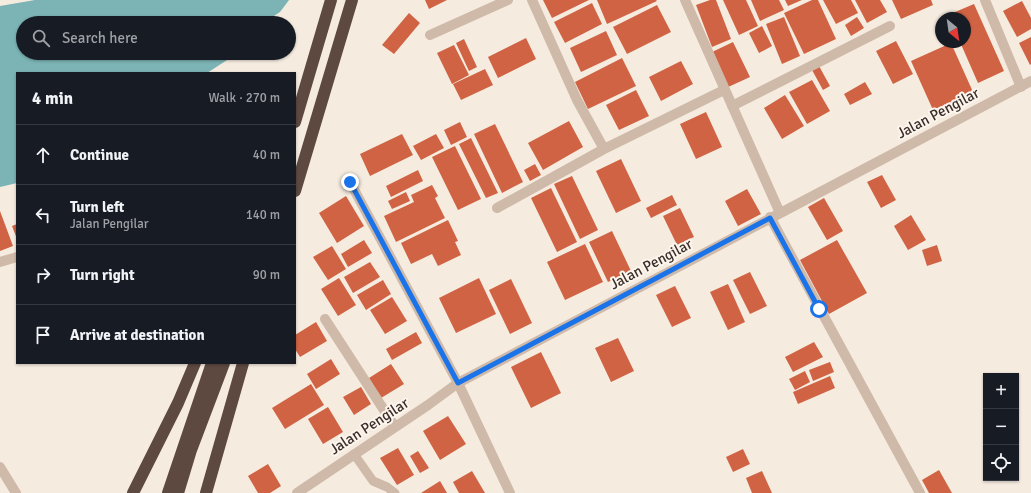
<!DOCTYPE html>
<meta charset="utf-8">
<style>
:root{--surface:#171b24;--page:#242831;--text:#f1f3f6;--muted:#9ea1a6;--line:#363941}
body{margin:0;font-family:Signika,sans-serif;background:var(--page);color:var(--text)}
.controls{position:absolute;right:12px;bottom:12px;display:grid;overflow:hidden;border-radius:0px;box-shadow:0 1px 3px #0004}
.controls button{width:36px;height:36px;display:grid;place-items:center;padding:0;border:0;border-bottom:1px solid var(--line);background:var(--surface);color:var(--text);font:20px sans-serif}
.compass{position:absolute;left:935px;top:12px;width:36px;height:36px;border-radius:50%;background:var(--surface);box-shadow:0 1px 3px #0004;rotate:151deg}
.stop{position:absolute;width:12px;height:12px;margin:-9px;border:3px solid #1a73e8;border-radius:50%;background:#fff}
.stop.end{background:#1a73e8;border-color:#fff;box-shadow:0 1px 4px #0008}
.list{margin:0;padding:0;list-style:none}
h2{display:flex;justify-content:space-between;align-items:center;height:52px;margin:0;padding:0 16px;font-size:17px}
h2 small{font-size:13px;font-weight:400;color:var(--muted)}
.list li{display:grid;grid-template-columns:26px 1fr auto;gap:12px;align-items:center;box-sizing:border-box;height:60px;padding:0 16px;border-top:1px solid var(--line)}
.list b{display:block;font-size:15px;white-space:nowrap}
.list p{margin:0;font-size:13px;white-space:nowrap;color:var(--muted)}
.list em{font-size:13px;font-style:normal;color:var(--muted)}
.icon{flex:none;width:22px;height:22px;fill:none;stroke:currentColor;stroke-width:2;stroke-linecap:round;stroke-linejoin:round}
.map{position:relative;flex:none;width:1031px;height:493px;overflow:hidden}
.search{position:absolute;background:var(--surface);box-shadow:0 1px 3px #0004;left:16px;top:16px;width:280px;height:44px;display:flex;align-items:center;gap:10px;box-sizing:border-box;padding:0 14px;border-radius:22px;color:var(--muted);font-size:15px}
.panel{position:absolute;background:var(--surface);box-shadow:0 1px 3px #0004;left:16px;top:72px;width:280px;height:292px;border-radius:0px}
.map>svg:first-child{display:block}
.water{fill:#7cb3b5}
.building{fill:#d06343}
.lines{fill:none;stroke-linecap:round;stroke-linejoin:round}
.service{stroke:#cfbaaa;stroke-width:9}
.minor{stroke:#cfbaaa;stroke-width:10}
.motorway{stroke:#5d4940;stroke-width:12}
.route{stroke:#1a73e8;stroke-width:5}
.labels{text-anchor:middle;stroke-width:4;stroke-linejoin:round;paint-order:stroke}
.street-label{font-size:15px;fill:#3c2f2a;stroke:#fcf5ed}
</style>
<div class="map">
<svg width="1031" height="493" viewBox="0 0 1031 493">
<rect width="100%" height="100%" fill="#f5ebdf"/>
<path class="water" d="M35,0H289L280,12L263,23H23V53H238L207,73H17V183L0,187V6Z"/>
<path class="building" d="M425,0H447L429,9Z
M543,0H589L552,18Z
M597,0H656L657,1L607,24Z
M710,0H716L731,39L712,47L696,5Z
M723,0H746L758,26L739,35Z
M751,0H779L784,10L760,21Z
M785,0H802L788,6Z
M812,0H818L836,39L804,54L784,13Z
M823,0H851L858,13L836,24Z
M855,0H880L887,12L867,23Z
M892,0H931L933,5L901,19Z
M1022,1L1031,18V29L1017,37L1003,11Z
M592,3L602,24L565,43L554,22Z
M974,4L1004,71L978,83L960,42H965V18H949L948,15Z
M657,5L671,32L627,54L613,27Z
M409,13L420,23L394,54L382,45Z
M784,17L800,56L782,64L766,24Z
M857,17L864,28L851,36L845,25Z
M762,26L772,46L759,53L749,33Z
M606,31L617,55L581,72L570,48Z
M1031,37V64L1030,65L1019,43Z
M526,38L536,59L498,78L488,57Z
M464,39L477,67L469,71L456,43Z
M896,41L913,74L893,84L876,51Z
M733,42L750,77L726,88L710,53Z
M951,43L973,92L933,110L911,61Z
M454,45L469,75L452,84L437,53Z
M622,58L636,86L588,109L575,82Z
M681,61L693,84L661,101L649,77Z
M819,66L830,86L823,90L812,70Z
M485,69L493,85L461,100L453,84Z
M812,80L830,111L807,124L789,92Z
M865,82L872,94L850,105L844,94Z
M636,90L649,116L619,130L606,105Z
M785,95L804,126L782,139L764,108Z
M706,112L722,147L696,159L680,124Z
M569,121L583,147L543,170L528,143Z
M460,122L467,137L451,145L444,130Z
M495,124L523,182L502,193L474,134Z
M402,134L413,155L370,176L360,154Z
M436,134L444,148L421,160L413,146Z
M471,138L498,193L486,198L459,144Z
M455,146L481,199L458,210L432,157Z
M621,159L641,201L616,213L596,171Z
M535,164L541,175L530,181L524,170Z
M418,170L423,181L391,197L386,186Z
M882,175L896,200L881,208L867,182Z
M572,176L598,230L580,239L554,184Z
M432,185L438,196L435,198L445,218L396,242L384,216L414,202L411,195Z
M551,188L577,242L557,252L531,198Z
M747,189L761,214L738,226L725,201Z
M406,192L410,201L392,209L388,201Z
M672,195L677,205L651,218L646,208Z
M346,196L364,226L337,243L319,213Z
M824,198L843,231L827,240L808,207Z
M680,208L694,237L677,245L663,216Z
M0,211L13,246L0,251Z
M911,215L926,240L908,250L894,226Z
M448,220L458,241L455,242L461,255L438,266L432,254L411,264L401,243Z
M17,224V239L12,226Z
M612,231L631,271L608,282L589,242Z
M364,240L372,253L348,267L341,254Z
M837,240L867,293L829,314L800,260Z
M585,244L603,282L565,300L547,262Z
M937,245L942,261L927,266L922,250Z
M332,246L346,269L328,280L313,257Z
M370,262L380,277L353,293L344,277Z
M750,272L767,306L750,314L733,280Z
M339,278L356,305L338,316L321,289Z
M479,278L496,314L456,333L439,298Z
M511,279L532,323L510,334L489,290Z
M383,280L391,294L366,310L357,295Z
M728,284L745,322L728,330L710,292Z
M675,286L691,318L672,327L656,295Z
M392,297L407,321L385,334L370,310Z
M316,322L327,341L300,357L295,349V335Z
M416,332L422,343L392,360L386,349Z
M618,338L634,371L611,382L595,348Z
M814,342L823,357L793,372L785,357Z
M541,352L561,393L531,408L511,367Z
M331,359L340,374L316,389L307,374Z
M830,362L834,372L813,381L809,370Z
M391,364L404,384L381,398L369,378Z
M805,371L810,382L795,390L789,379Z
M830,376L835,388L798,404L793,392Z
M311,384L324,405L285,429L272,408Z
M361,387L371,404L354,415L343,397Z
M328,407L343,432L323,444L308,419Z
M448,416L466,444L440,460L423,431Z
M398,448L414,475L397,485L380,458Z
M743,449L750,464L733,472L726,457Z
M418,451L429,468L420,473L410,456Z
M268,464L281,486L270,493H258L248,476Z
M939,470L952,493H929L922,480Z
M472,471L485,493H459L453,482Z
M762,471L772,493H752L746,478Z
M440,481L447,493H421Z"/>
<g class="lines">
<path class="service" d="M354,454L373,481L387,487L395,493"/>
<path class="minor" d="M532,0L577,100L604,149
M685,0L780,213
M985,0L1021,87
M430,35L508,0
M732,106L890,26
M350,182L458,383L510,493
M497,208L604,149L724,90
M770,217L920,493
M0,262L17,257
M325,319L395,427
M0,467L16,493
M297,493L428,405L458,383L1031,81"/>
<path class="motorway" d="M295,122L331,0
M295,191L352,0
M133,493L178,403L195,363
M168,493L212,363
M178,493L191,450L224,363
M206,493L243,363"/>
</g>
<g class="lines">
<path class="route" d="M350,182L458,383L770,218L819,309"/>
</g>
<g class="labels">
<g class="street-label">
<text transform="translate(938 113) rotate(-28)" y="5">Jalan Pengilar</text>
<text transform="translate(651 264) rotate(-28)" y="5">Jalan Pengilar</text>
<text transform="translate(369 426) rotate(-33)" y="5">Jalan Pengilar</text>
</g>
</g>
</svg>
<div class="controls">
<button>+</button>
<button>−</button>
<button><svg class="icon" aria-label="locate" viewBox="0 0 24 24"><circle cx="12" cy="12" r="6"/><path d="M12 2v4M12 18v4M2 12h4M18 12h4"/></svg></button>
</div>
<svg class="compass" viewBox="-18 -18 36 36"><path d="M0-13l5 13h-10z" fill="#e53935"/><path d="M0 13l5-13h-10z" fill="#9ea1a6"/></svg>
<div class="stop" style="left:819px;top:309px"></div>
<div class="stop end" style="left:350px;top:182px"></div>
<div class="search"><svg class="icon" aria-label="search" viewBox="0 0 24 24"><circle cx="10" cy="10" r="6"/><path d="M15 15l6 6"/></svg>Search here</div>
<section class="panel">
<h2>4 min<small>Walk · 270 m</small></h2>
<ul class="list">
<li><svg class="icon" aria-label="ahead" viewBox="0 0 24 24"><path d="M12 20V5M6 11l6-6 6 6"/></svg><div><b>Continue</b></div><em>40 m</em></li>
<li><svg class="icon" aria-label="left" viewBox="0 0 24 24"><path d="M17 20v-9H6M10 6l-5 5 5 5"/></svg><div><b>Turn left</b><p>Jalan Pengilar</p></div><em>140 m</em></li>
<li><svg class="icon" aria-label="right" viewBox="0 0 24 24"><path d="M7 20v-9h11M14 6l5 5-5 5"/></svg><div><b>Turn right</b></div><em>90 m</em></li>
<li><svg class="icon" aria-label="arrive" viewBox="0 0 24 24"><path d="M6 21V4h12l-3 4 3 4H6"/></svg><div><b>Arrive at destination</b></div></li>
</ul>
</section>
</div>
